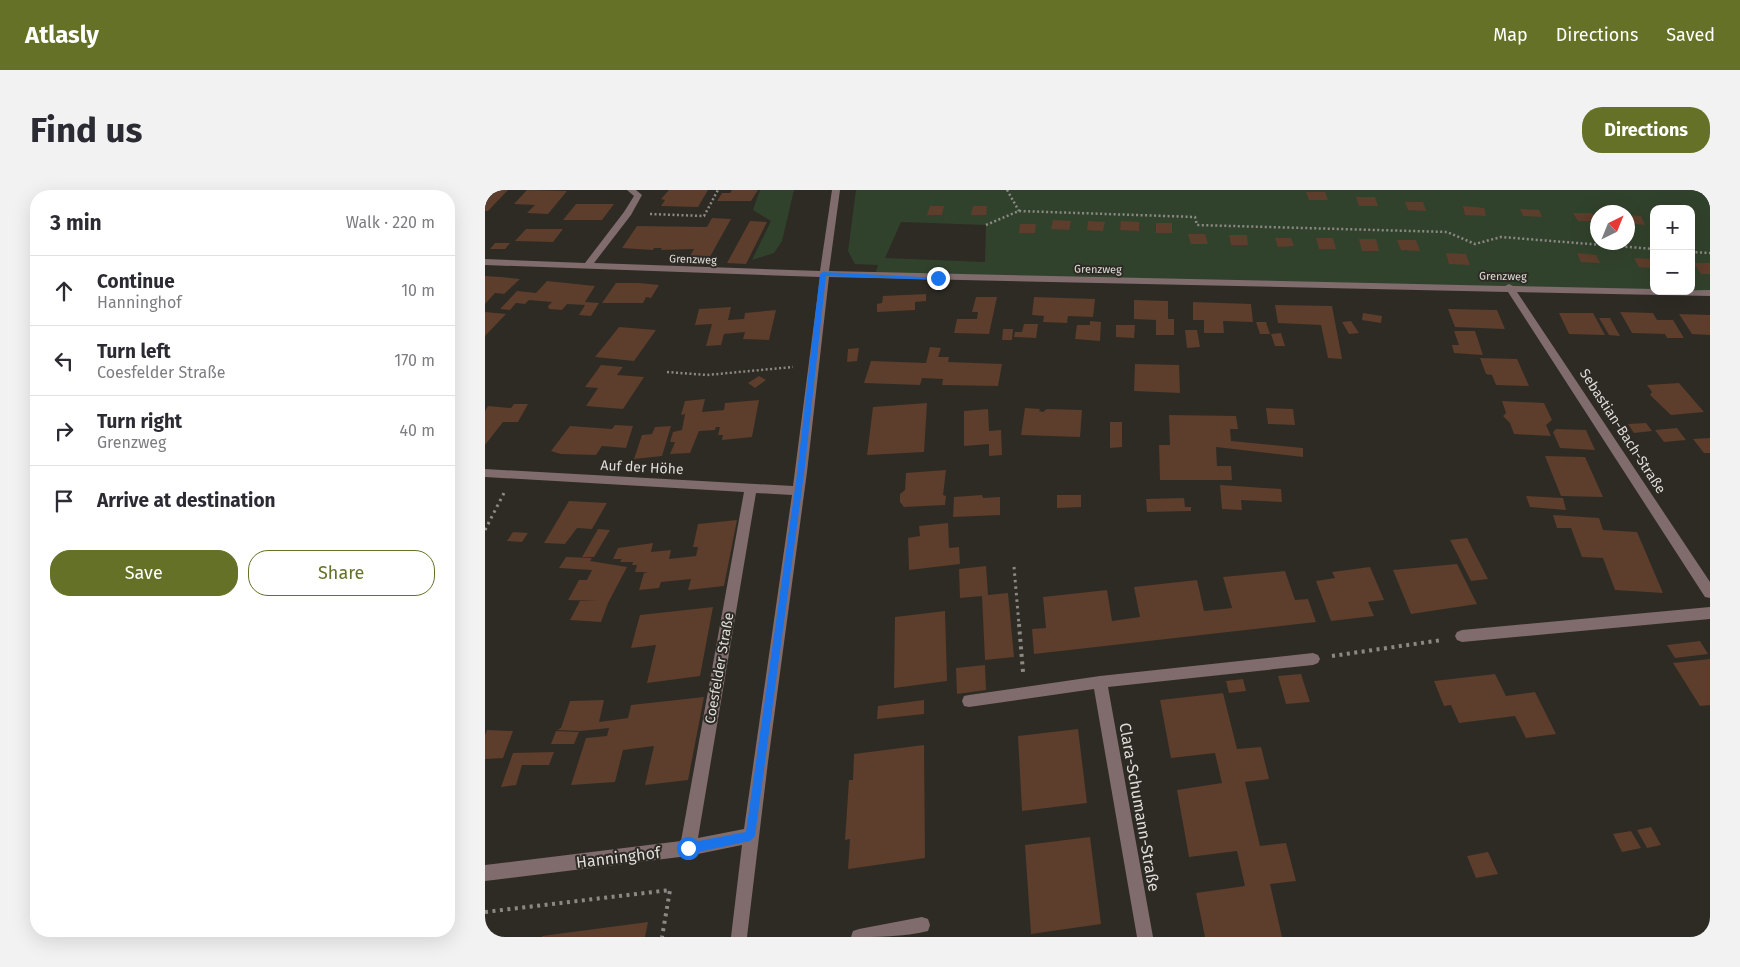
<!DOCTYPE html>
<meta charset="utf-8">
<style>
:root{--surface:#fff;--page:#f2f2f3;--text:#2b2b33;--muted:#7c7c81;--line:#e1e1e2;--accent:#647127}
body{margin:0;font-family:"Fira Sans",sans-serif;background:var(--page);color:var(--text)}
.controls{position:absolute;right:15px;top:15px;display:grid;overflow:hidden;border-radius:10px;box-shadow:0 5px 20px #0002}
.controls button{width:45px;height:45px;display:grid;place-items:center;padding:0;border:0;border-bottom:1px solid var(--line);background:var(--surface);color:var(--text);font:25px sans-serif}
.compass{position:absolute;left:1105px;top:15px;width:45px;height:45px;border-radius:50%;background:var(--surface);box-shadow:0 5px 20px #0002;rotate:43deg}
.stop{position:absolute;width:15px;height:15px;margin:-11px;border:4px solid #1a73e8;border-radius:50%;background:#fff}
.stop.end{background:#1a73e8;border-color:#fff;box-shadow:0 1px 5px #0008}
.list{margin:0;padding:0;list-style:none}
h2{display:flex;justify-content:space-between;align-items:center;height:65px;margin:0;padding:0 20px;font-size:21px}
h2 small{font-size:16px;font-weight:400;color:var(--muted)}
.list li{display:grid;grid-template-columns:32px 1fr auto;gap:15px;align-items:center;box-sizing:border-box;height:70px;padding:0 20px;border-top:1px solid var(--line)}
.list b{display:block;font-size:19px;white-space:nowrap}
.list p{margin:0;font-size:16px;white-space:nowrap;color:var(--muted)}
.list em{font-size:16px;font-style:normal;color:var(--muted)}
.actions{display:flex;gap:10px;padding:15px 20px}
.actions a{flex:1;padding:11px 0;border:1px solid var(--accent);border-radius:20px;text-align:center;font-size:18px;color:var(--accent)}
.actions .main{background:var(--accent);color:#fff}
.icon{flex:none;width:28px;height:28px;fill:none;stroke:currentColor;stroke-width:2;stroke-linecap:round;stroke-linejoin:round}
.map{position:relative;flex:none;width:1225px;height:747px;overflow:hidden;border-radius:20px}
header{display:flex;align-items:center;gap:30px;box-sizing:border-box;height:70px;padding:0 25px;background:var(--accent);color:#fff}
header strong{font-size:24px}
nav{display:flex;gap:28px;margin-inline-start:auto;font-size:18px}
.intro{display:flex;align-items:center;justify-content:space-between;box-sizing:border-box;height:120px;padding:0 30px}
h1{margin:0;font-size:35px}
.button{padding:12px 22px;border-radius:20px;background:var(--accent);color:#fff;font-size:18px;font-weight:700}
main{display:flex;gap:30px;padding:0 30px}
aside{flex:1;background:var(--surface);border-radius:20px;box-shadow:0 5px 20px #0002}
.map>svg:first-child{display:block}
.green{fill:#31422c;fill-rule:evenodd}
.building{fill:#5d3d2b}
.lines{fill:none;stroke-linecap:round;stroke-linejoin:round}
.path-far2{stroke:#8c8984;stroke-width:2.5;stroke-dasharray:2 2.5;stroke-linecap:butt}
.path-far1{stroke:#8c8984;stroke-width:3;stroke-dasharray:2.5 4;stroke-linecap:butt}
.path{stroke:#8c8984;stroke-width:4;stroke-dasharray:3 4.5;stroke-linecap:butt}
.minor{fill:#806c6c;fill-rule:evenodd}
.route{fill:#1a73e8}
.labels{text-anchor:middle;stroke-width:4;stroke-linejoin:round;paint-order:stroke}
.far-street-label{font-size:11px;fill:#dfddd9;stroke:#2e2b24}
.street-label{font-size:14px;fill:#dfddd9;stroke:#2e2b24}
.near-street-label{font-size:16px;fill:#dfddd9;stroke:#2e2b24}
</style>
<header>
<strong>Atlasly</strong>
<nav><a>Map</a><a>Directions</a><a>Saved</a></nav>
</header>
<div class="intro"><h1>Find us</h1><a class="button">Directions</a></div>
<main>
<aside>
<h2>3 min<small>Walk · 220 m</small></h2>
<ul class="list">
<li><svg class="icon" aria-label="ahead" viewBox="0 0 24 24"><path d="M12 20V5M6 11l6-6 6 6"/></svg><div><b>Continue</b><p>Hanninghof</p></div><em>10 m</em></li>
<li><svg class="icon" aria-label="left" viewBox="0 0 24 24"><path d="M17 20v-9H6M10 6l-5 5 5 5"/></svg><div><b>Turn left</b><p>Coesfelder Straße</p></div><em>170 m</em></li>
<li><svg class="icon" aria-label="right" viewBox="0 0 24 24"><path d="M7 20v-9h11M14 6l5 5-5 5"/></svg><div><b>Turn right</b><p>Grenzweg</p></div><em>40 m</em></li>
<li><svg class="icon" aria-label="arrive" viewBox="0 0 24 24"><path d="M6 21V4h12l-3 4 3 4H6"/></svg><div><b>Arrive at destination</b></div></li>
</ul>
<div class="actions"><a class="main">Save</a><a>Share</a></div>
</aside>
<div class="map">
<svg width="1225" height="747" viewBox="0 0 1225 747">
<rect width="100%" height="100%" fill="#2e2b24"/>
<path class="green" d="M275,0H309L297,51L289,63L267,70L286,31L268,20Z
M371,0H1225V103L390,85L393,75L370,74L363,61ZM1169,19H1206V101H1169ZM1112,22H1142V52H1112ZM416,32L501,35L500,72L400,68Z"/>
<path class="building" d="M0,0H23L3,21H0Z
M42,0L82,1L63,24L42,23L50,15L29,14Z
M184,0H223L213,17L176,16L180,10L176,9Z
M247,0H273L266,11H232L237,3H245Z
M821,2H840L843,10H824Z
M871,7H890L893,16H874Z
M920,12H938L941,21L923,20Z
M91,14H129L117,30H78Z
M445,16H459L457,25H442Z
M488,16H502L501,25H486Z
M978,16L999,18L1001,26L980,25Z
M1035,19L1054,20L1057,27L1038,26Z
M1088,23H1107L1112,31H1093Z
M1142,25L1156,26L1160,35L1144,33Z
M227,28L246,29L222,72L202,71L209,59L176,60L177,58H169L168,60L137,58L152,36L222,37Z
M568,30L586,31L584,40L566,39Z
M265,31L282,32L261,74L242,73Z
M603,31L620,32L618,41L602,40Z
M636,31L654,32V41L635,40Z
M671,33H687V43H671Z
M535,34H551L550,43H534Z
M41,39H78L68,52L30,51Z
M703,44H720L723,54H706Z
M744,45H762L763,55H746Z
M790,48H806L809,56L793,57Z
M831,48H848L851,59H834Z
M874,49H891L894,61H877Z
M912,50H931L935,61L916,60Z
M10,53H25L20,59H5Z
M961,63L981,64L985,75L964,74Z
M1092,63L1111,65L1115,73L1096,72Z
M1149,68L1169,69V78L1154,77Z
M1209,73H1225V84H1216Z
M0,86L16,87L35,89L19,104L10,103L0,114Z
M62,91L110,96L100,112L114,113L106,126L94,125L100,115L82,114L77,120L64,119L63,116L67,112L44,110L40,114L31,113L25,120L15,119L32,101L51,103Z
M131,93H154L174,95L166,108L161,107L158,113H117Z
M441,104V111L430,112V120L392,122V114L397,113L398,106Z
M491,107H512L504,144L469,143L472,129H492L493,122H487Z
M549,107L610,109L608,127L583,126L582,133L558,132L559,126L547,125Z
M649,110L683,111V129H689V145H671V130L649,129Z
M708,112L766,114L768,132L738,131L739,143H719V130H708Z
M790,115L847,116L857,169L843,168L836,135L793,133Z
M246,117L243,130L259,129L260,123L291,120L284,150L258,149L260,142L239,144L236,155L221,156L227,134L210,135L214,119Z
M963,119L1012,120L1020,139L970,137Z
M0,122L21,124L0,146Z
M1135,122L1168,123L1172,130H1188L1199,148H1182L1180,144L1147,143Z
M878,123L897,126L896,133L877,130Z
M1074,123H1108L1120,145L1084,144Z
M1194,124L1225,125V145L1207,144Z
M1114,128H1125L1135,146L1124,145Z
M605,131L616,132L615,151L590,149L592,135H605Z
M866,131L874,143L864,144L857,132Z
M771,132H781L785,144H775Z
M539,134H553L551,148L529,147L530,142H537Z
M631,135H650L649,148L631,147Z
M134,137L171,140L149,171L110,167Z
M518,139H528L527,150H517Z
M700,140H712L715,157L702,158Z
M969,141H990L998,165L969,163L967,155H974Z
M796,143L800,156H790L786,144Z
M445,157L456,158L453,167H464L463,172L517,174L513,196L457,195L458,189L437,188L435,195L379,193L386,171L441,173Z
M374,158L372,171L362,172L363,159Z
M995,168L1032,169L1044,196L1011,195L1007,185L1001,184Z
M650,174L694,175L695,203L649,201Z
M116,175L138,177L132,185L159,187L138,219L101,216L113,198L100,197Z
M274,186L281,190L270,198L263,193Z
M1194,193L1219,222L1186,225L1165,205L1167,202L1162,195Z
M220,209L217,222L239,220L240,213L274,210L267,247L237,250L238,245H233L235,237H231L230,240L214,241L205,263L185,264L190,252H185L188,242L197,240L200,224L196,225L200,211Z
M1017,211L1059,213L1067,230L1061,235L1066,246L1029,244L1025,233L1018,226L1021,223Z
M442,213L439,262L382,265L388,217Z
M29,214H43L33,232H18L0,255V221L3,216L26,218Z
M540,218L555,219L554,221L558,222L562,219L597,220L595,247L536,245Z
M781,218L808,219L810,235L783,234Z
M503,219L504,241L516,240L517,265L504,266V254L479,256V221Z
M684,225L751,226L753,239H745L746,251L818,258V267L731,257L732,276H746L747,290H675L674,255H685Z
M625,232H637V257L625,258Z
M1161,233L1167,241L1149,243L1143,234Z
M130,235L148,236L141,258L117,256L111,265L76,264L66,261L85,236L127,239Z
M186,236L177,266L149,269L157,245L167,244L170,237Z
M1192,238L1201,250L1179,252L1170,240Z
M1071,239L1101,240L1110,260L1075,258L1068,242Z
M1225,248V263H1219L1208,249Z
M1060,266L1100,267L1118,307L1076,306Z
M461,280L458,305L461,306L460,315L419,317L415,312V304L420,300L421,283Z
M735,295L796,299L797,312L756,310L757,320L737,319Z
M497,305L498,308L515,307V325L468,327L469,307Z
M572,305H596V317L572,318Z
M1041,306L1078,308L1081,320L1045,317Z
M699,308L700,317H706V321L662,322L661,309Z
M84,311L122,313L107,339L92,338L80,354L59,353Z
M1068,325L1114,328L1118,340L1152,342L1178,403L1130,400L1118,368L1097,367L1086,338H1072Z
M252,330L239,396L203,400L206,389L176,392L174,398L154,400L159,383L163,382H150L152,375H147L148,372H135L137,369H128L133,358L168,353L166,362L186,360L184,369L211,366L213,357H208L213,334Z
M463,333L464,358L474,357L475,374L424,380L423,348L435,346L434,336Z
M113,339L125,340L109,367H97Z
M28,342L43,343L37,352L22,351Z
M982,348L989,362L1003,389L986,391L965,350Z
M81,367L107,368L105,371L142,377L123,413L116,432L85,430L95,411H113L83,410L94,390H102L107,380L74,378Z
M972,374L992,414L926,424L908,380Z
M501,376L503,405L523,403L529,467L500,470L497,406L475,408L474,379Z
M885,377L899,410L883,412L889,426L846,431L831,391L850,388L847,382Z
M800,381L810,410L823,409L831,432L549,464L547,439L561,438L558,407L622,400L627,431L655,427L649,397L712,390L719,421L747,418L738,387Z
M228,417L215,486L162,493L171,455L146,458L155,425Z
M460,421L462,491L409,498L410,427Z
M1215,451L1223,464L1190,468L1182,455Z
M1225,469V515L1215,516L1188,473Z
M500,475L501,500L472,504L471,478Z
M816,484L825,512L801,514L793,486Z
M1010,484L1021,506L1050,502L1071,544L1041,548L1030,526L974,533L966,515L959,516L949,491Z
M758,489L761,501L744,503L741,491Z
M738,503L752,559L776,557L784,589L760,592L775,656L801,653L811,691L785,694L797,747H720L711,703L760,696L752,661L704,667L692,600L737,593L730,563L686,568L675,510Z
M219,507L203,590L160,595L169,556L138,560L130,592L86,595L101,548L122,546L124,538L95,541L72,540L76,538L85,511L119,510L114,532L143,528L146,515Z
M439,510V524L392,529L393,516Z
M593,539L602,613L537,621L533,546Z
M2,540L28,541L18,568L0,569V545Z
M71,541L94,542L89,554H66Z
M439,555L440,668L363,679L365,649L360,650L364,590H368L369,564Z
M69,562L64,575H37L31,595L16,597L28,563Z
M1166,637L1176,655L1162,658L1152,640Z
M1146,641L1156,658L1137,662L1128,644Z
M605,647L616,734L546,744L540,655Z
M1003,662L1013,684L991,688L982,666Z
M163,732L160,747H57V746Z"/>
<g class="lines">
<path class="path-far2" d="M522,0L534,21
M165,24L219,26L233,0
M501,35L534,21L710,27L712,35L962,42L990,54L1016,47L1169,59
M1206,62L1225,63
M182,182L222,185L308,177"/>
<path class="path-far1" d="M0,340L19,303
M529,377L534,435"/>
<path class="path" d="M534,434L538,482
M847,466L957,450
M0,722L185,700L177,747"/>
<path class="minor" d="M142,0H151L157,5L146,25L109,73L335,81L347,0H355L344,81L1020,96L1024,94L1028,96L1169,99V101L1225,100V106L1032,102L1225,392V408L1220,407L1023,102L344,87L322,282L283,572L262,747H246L257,655L203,666L0,691V675L196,651L259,302L0,287V279L308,296L335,87L0,75V69L100,73L139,22L149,6ZM271,303L307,305L259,639L213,648Z
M1225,417V429L977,452L972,450L970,446L972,442L977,440Z
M828,463L833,465L835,469L833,473L828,475L623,497L668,747H652L609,499L484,517L479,516L477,511L479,506L484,505L615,486Z
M437,727L443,729L445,735L443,741C419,747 391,747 366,747L368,741L374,739Z"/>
</g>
<path class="route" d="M338,82L456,88L453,90L341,86L319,284L270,646L265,651L203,664L198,658L203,653L261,642L312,284L335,84Z"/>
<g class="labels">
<g class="far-street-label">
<text transform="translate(208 69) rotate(2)" y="4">Grenzweg</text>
<text transform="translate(613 79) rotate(1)" y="4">Grenzweg</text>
<text transform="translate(1018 86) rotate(1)" y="4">Grenzweg</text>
</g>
<g class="street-label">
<text transform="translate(1138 241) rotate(57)" y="5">Sebastian-Bach-Straße</text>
<text transform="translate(157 277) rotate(3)" y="5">Auf der Höhe</text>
<text transform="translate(234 478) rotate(-80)" y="5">Coesfelder Straße</text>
</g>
<g class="near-street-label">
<text transform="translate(655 617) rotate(80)" y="6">Clara-Schumann-Straße</text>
<text transform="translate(133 667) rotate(-7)" y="6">Hanninghof</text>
</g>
</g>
</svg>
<div class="controls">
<button>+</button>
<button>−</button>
</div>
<svg class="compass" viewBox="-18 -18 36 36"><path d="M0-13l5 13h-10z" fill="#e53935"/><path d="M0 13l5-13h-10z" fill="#7c7c81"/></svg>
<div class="stop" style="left:203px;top:658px"></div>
<div class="stop end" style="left:453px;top:88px"></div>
</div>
</main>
